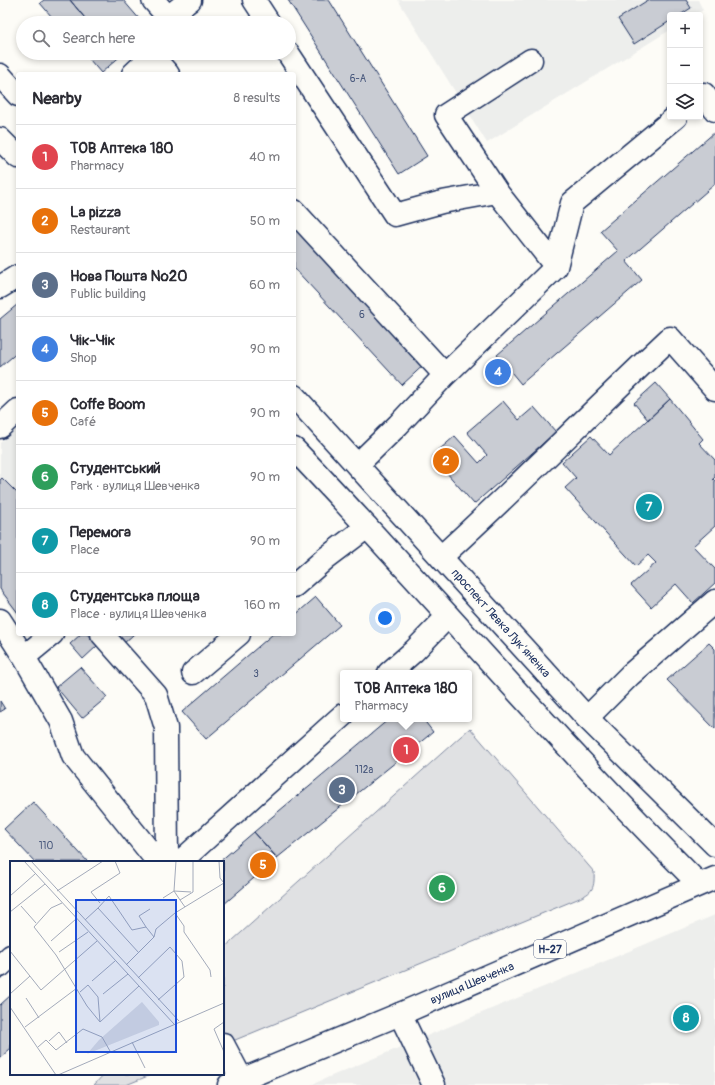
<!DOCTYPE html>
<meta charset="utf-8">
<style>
:root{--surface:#fff;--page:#f7f7f7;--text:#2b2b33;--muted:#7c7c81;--line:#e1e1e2;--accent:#1b2f5e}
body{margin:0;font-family:Pangolin,sans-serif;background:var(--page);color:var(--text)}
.controls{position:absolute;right:12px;top:12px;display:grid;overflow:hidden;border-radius:4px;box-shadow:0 2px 6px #0003}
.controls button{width:36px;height:36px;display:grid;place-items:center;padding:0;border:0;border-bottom:1px solid var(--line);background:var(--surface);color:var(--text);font:20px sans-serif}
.you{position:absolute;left:385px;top:618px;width:14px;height:14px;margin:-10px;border:3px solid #fff;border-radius:50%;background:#1a73e8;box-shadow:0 0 0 6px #1a73e833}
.badge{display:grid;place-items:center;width:26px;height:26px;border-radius:50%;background:var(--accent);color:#fff;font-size:13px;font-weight:700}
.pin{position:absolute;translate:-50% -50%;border:2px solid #fff;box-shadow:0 1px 4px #0006}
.popup{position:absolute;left:340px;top:670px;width:132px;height:52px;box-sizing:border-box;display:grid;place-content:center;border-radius:4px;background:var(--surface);filter:drop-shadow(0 1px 3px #0005);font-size:13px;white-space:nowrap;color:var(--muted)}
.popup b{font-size:15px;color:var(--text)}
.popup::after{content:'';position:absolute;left:50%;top:100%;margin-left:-8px;border:8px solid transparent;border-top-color:var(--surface)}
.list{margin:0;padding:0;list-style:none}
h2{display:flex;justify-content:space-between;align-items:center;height:52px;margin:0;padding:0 16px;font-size:17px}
h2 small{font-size:13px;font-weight:400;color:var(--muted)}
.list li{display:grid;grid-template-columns:26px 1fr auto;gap:12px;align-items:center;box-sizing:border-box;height:64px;padding:0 16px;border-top:1px solid var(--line)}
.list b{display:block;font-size:15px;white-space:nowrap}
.list p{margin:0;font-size:13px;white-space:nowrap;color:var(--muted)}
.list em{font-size:13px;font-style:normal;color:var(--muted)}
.icon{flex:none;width:22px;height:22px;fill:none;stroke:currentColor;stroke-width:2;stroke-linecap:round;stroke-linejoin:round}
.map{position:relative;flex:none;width:715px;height:1085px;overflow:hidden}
.search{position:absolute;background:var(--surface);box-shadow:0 2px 6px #0003;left:16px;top:16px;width:280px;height:44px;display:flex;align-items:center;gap:10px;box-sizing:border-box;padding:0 14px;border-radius:22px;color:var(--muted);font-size:15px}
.panel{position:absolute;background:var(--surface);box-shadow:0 2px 6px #0003;left:16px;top:72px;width:280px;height:564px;border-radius:4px}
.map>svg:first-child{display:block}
.built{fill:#edeeec}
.green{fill:#e0e1e3;stroke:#7e88a0}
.building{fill:#c9ccd3;stroke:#1b2f5e}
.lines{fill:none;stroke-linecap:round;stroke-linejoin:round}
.minor-casing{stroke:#1b2f5e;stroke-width:25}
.major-casing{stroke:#1b2f5e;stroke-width:25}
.minor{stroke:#fdfcf7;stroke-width:22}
.major{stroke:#fdfcf7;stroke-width:22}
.labels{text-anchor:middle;stroke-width:3;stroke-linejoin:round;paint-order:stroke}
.number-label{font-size:10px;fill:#46567b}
.shield{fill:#fdfcf7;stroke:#5f6c8c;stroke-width:1}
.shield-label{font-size:11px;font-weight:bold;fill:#1b2f5e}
.street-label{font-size:12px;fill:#1b2f5e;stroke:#fdfcf7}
.inset-road{fill:none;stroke:#a3aaba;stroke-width:1}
.view{fill:#1d4ed8;fill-opacity:0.15;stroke:#1d4ed8;stroke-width:2}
.inset-edge{fill:none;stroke:#1b2f5e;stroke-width:2}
</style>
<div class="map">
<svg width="715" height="1085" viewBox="0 0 715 1085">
<rect width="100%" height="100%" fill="#fdfcf7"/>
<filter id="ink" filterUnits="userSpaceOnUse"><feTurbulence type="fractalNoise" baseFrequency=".025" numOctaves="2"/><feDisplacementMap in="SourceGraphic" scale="8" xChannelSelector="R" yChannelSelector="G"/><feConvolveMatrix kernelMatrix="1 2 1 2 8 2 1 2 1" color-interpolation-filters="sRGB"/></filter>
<g filter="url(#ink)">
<path class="built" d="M398,0H698L703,10L695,15H670V30L487,143Z
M18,426V617L0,592V443Z
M715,915V1085H311L329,1077Z"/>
<path class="green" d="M470,728L594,872C595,891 591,893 575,900L223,1045V949Z
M104,1074H153L126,1085H94Z"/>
<path class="building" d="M44,0H70L89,23H57L40,3Z
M70,0H123L141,21L138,23H89Z
M288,0H329L427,156L399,174Z
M648,0H686L691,8L680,15H670V21L634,44L618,19Z
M84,53H124L101,73Z
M715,132V184L626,261L642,280L521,384L497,355L618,251L600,231Z
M294,214L429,360L402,385L294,268Z
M18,304V352L0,367V319Z
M656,383L670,399L648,420L634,403Z
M670,399L703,439L699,443L715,460V477L713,479L715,481V526L693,546L715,569V583L693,603L676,584L651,607L631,585L656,563L648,555L636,566L565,488L576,478L562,462L591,436L609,455Z
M503,401L519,420L534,407L556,432L474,504L432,456L455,436L479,463L487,455L467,432Z
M2,478L18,494V613L0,589V480Z
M316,597L340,625L206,739L182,712L273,634H294V616Z
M81,634H87L97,646L83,659L70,644Z
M113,634H134L122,645Z
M709,643L715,649V729L667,680Z
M80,667L107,697L82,718L56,687Z
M0,701L5,709L0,712Z
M389,719H423L433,732L277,858L254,832Z
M33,802L88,862H35L4,829Z
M254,832L277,858L223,905V862H219Z
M11,995V1048L0,1058V1005Z"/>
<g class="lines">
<g class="minor-casing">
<path id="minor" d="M153,0L168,17
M254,0L269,23
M165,23L168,17L190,0
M288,53L395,215L442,202L497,192L556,267
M133,74L152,56L168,74
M704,94L715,110
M497,192L446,115L531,60
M294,211L445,375
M0,287L18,276
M0,427L18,410
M357,465L398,425L445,375L556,267L572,203L676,117
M441,557C519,486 593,410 670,338L715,389
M294,586L326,558L367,527
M0,620L24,657L61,721L73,756L158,862
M102,634L156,695L166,728L167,862
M24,657L52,634
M193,673L239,634
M389,673L414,651L448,616
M587,718L630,675L715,601
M180,862L343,715
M0,966L11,956
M400,1014L434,1085
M223,1044L242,1080"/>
</g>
<g class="major-casing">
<path id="major" d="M0,75L18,95
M0,139L18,157
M294,396L587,718L715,845
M294,449C431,592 559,744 699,884
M229,1085L400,1014L715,878"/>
</g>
<use href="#minor" class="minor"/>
<use href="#major" class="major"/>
</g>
</g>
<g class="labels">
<g class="number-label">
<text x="358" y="82">6-А</text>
<text x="362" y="318">6</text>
<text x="256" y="677">3</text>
<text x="364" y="773">112а</text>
<text x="46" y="849">110</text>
</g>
<rect class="shield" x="534" y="940" width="32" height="18" rx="3"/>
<g class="shield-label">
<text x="550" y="953">Н-27</text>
</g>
<g class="street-label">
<text transform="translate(501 623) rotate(48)" y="4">проспект Левка Лукʼяненка</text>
<text transform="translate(472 983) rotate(-23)" y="4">вулиця Шевченка</text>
</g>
</g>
<g transform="translate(10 861)">
<rect width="214" height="214" fill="#fdfcf7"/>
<path d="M132,141L149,161V164L77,193L89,179Z" fill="#e0e1e3"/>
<path class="inset-road" d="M14,0L164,163M21,0L169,160M166,0L164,30L181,31M47,30L93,0M0,35L25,13M153,37L164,30L170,39M52,42L41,47L24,66L46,94L77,145L90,161M90,42L81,31L110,12L105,0M11,45L26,62M175,46L170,39L183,31V0M88,47L99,35L122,69L136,66L144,76M0,51L35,23M165,52L174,65V71L200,109L201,116M75,59L88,47L129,92M136,66L129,55L140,48M41,80L66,58M0,90L31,129L87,80M49,91L78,71M116,104L144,76L146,68L165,52L214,22L210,17L209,0M128,117L160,86L172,100L174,116L148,139M82,120L105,100M70,131L78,124L88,136L90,161M0,133L20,115M93,133L118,113M16,137L29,157M0,146L46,214M90,161L129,125M214,161L204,168L214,191M15,166L67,127M39,180L49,171L57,182M122,181L135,207M28,186L36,179L46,189L73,168L92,176L100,190M48,214L214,142"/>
<path class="view" d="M66,39H166V191H66Z"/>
<rect width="214" height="214" class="inset-edge"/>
</g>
</svg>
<div class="controls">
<button>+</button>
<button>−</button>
<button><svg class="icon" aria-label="layers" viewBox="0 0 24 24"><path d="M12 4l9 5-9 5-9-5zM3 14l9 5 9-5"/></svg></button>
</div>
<div class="you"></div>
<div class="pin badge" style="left:406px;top:750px;background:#e0444e">1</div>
<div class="popup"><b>ТОВ Аптека 180</b>Pharmacy</div>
<div class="pin badge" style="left:446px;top:461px;background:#e8710a">2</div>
<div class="pin badge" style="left:342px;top:790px;background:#5c6f8a">3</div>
<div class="pin badge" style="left:498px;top:372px;background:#3f7fe0">4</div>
<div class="pin badge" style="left:263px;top:865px;background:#e8710a">5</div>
<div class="pin badge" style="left:442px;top:888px;background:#2e9e5b">6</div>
<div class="pin badge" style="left:649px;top:507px;background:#0f9aa8">7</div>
<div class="pin badge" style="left:686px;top:1018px;background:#0f9aa8">8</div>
<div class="search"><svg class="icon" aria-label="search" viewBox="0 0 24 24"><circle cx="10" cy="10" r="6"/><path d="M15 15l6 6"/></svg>Search here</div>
<section class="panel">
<h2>Nearby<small>8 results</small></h2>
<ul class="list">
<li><span class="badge" style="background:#e0444e">1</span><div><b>ТОВ Аптека 180</b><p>Pharmacy</p></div><em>40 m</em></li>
<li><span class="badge" style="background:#e8710a">2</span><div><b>La pizza</b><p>Restaurant</p></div><em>50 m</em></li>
<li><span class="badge" style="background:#5c6f8a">3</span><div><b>Нова Пошта №20</b><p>Public building</p></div><em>60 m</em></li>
<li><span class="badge" style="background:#3f7fe0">4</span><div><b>Чік-Чік</b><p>Shop</p></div><em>90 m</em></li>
<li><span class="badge" style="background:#e8710a">5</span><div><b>Coffe Boom</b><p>Café</p></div><em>90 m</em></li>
<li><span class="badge" style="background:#2e9e5b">6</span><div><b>Студентський</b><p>Park · вулиця Шевченка</p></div><em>90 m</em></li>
<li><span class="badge" style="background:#0f9aa8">7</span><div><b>Перемога</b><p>Place</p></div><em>90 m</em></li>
<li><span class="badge" style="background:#0f9aa8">8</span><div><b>Студентська площа</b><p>Place · вулиця Шевченка</p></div><em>160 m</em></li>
</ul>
</section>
</div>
